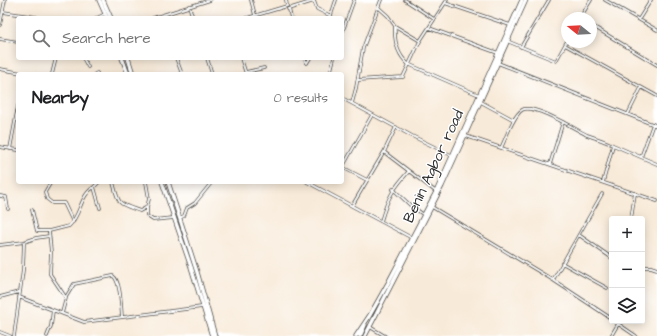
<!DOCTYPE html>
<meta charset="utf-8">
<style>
:root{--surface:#fff;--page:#f6f6f6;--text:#202124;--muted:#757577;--line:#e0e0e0}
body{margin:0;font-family:"Architects Daughter",sans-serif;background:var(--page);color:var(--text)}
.controls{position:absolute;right:12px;bottom:12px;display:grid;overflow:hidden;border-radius:4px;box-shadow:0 2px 10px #0003}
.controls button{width:36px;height:36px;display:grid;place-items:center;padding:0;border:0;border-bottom:1px solid var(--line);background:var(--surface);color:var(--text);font:20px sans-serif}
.compass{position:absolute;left:561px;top:12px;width:36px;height:36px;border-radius:50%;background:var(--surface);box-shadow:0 2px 10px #0003;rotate:288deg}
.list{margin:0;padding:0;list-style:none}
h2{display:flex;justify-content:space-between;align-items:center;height:52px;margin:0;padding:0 16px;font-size:17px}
h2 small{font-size:13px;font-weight:400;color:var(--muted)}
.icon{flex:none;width:22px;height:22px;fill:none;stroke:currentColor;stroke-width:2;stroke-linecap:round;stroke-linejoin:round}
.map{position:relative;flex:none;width:657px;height:336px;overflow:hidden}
.search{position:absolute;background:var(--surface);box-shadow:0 2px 10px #0003;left:16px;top:16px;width:328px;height:44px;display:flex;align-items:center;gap:10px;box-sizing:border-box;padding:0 14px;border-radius:4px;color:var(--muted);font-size:15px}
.panel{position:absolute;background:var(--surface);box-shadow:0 2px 10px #0003;left:16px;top:72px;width:328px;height:112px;border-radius:4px}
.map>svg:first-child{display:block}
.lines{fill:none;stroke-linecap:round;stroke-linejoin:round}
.minor-casing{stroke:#4a4845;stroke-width:3.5}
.trunk-casing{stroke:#4a4845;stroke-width:5}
.minor{stroke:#fff;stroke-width:2}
.trunk{stroke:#fff;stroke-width:3.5}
.labels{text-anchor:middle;stroke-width:3;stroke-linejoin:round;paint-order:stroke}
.street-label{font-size:15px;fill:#2b2b2b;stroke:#fff}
</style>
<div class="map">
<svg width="657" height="336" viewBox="0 0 657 336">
<rect width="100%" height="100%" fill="#fff"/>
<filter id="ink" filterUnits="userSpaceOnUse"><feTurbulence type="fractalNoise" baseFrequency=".025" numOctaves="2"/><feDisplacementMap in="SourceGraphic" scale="8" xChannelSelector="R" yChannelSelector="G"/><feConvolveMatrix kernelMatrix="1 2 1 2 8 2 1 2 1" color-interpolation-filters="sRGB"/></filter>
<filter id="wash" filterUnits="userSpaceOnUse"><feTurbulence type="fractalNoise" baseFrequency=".012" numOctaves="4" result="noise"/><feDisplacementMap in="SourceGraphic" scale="16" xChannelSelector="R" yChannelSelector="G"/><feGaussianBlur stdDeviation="0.9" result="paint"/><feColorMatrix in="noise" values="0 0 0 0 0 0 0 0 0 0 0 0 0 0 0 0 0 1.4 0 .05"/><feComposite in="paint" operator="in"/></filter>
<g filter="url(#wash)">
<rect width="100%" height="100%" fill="#f8ead8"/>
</g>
<g filter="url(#ink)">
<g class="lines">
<g class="minor-casing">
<path id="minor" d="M251,0L255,15
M286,0L287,5
M405,0L434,19
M605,0L657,30
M314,1L317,9L331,16
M445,3L510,25
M189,6L193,18
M378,7L388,16L395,26L420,41
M288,9L314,1
M289,9L291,18
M3,12L36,17
M97,18L105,14
M153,18L210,0
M247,18L287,6
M330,18L336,0
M580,18L591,0
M639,19L651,0
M0,25L5,0
M591,25L657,65
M395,26C394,40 397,54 408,64L479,95
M429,28L498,53
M342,33L354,0
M0,39L18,42
M507,41L556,61L567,41
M565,45L657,96
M521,47L549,0
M83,58L88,67
M176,58L182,74
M207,58L212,74
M241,58L246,74
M304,58L307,63L310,58
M498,63L657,126
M0,69L27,74
M246,72L264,68
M52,74L56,58
M95,74L97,73
M330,74L334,58
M358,80L403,77L420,41L447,0
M342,98L412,136L453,156
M481,102L514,120
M352,103L356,88L363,48L381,0
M628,114L641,88
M466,136L657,201
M0,147L18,150
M501,148C506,138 513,116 522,110C533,103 575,129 587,135C596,138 605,141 613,145
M10,149L18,106
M384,152L435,191
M641,157L653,124
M550,164L563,122
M342,167L367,180
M342,168L372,115
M51,182L45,192L47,199L52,203H64L73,222
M99,182L94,187L100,208
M113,182C119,205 117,203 140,211L147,207
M146,182L149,199L147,207V216L153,220L174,218
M307,182L412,238
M603,182L613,145L657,164
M393,189L410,205L424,215
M0,196L6,197L8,209
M352,206L384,152L396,127
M432,207L553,280L612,319
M32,210L37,231H49L69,226C81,215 80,195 94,187
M179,218L184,216L187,208L195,203L212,182
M631,219L635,193
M381,221C388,197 393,189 409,171
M49,231L51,252L50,274L66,298L62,313
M579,235L612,258
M0,245L24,242L36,238L49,236
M562,263L607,288
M642,267H651L657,269
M553,280L602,194
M0,297L19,292
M19,297L84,322L202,307
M66,297L74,284L113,276C121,281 121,307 122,317
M614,321L636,336
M370,327L385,336
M0,332L10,336
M14,336L23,270L24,242
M47,336L51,326L53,310
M611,336L618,324"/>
</g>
<g class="trunk-casing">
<path id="trunk" d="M99,0L107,18
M103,0L111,18
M122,58L128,74
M128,58L133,74
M162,182L191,267L212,336
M168,182L197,272L215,336
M356,336L370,315L388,283L436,192L522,0
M360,336L365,325
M365,336L442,186L526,0"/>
</g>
<use href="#minor" class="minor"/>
<use href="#trunk" class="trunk"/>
</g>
</g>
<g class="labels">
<g class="street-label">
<text transform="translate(433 166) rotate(-65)" y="5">Benin Agbor road</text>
</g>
</g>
</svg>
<div class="controls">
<button>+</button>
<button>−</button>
<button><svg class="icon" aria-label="layers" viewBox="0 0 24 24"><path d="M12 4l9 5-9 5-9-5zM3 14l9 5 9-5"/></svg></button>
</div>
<svg class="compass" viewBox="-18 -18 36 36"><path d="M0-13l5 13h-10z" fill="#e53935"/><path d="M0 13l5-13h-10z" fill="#757577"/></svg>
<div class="search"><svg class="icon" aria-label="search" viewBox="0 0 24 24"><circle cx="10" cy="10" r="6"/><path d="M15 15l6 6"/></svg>Search here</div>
<section class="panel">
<h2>Nearby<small>0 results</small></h2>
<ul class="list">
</ul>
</section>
</div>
